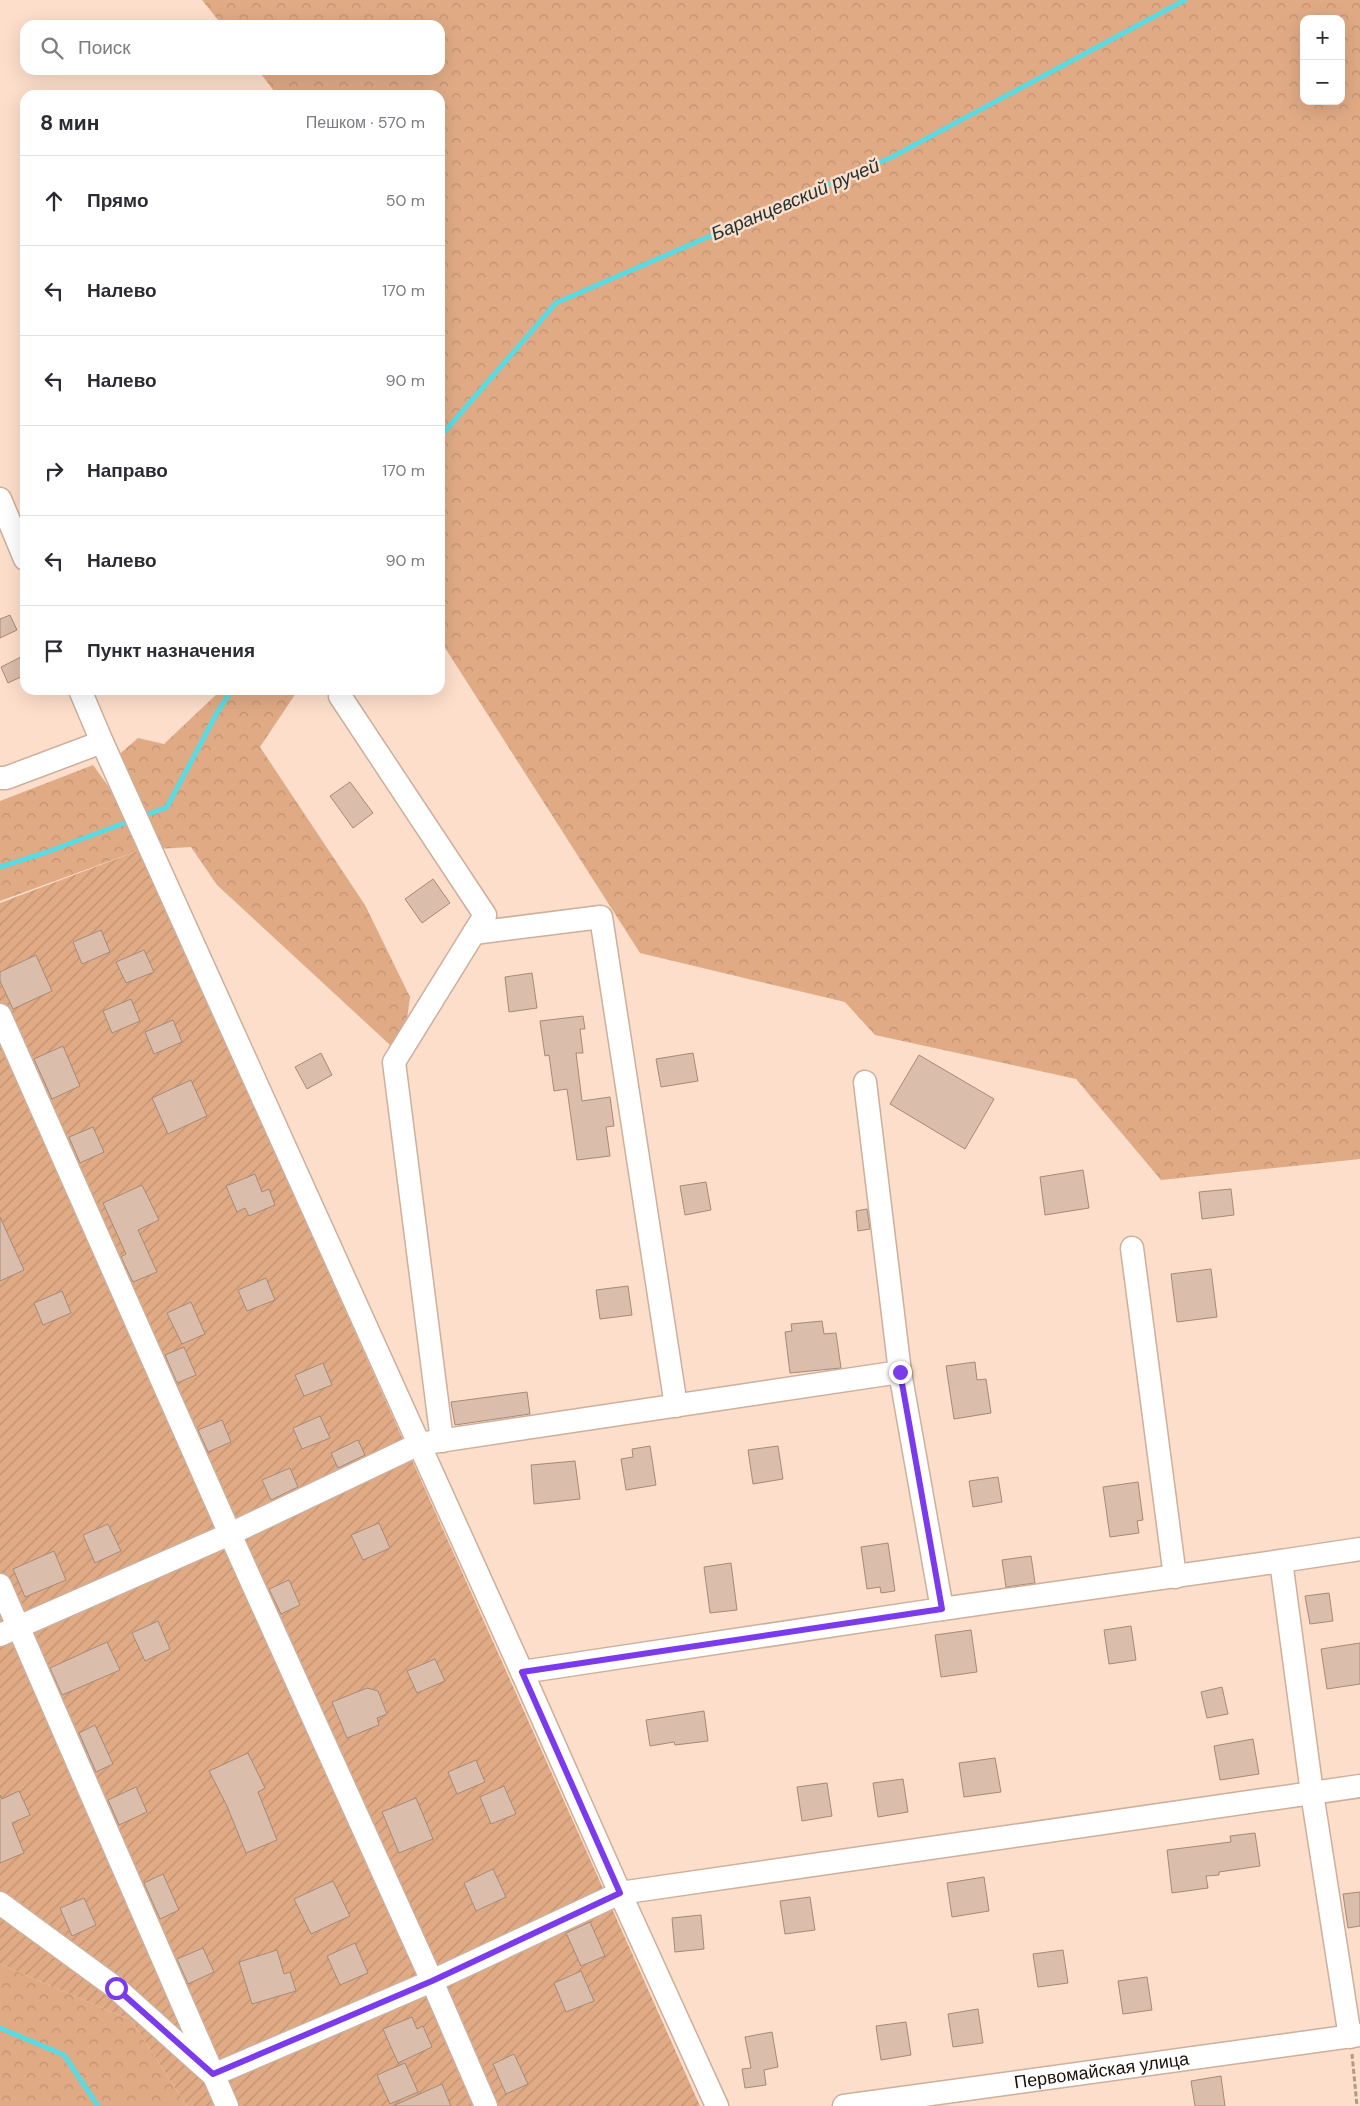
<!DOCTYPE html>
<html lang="ru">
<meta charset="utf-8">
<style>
:root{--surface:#fff;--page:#f7f7f7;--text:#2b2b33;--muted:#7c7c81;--line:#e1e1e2}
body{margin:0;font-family:"DM Sans",sans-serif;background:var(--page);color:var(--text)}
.controls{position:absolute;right:15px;top:15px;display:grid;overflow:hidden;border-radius:10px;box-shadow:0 5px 20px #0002}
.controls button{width:45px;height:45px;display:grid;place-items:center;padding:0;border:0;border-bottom:1px solid var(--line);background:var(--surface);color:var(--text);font:25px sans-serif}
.stop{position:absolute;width:15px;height:15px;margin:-11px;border:4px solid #7c3aed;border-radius:50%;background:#fff}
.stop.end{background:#7c3aed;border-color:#fff;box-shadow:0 1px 5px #0008}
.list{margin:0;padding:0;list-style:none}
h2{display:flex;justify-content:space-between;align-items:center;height:65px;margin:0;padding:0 20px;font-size:21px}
h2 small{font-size:16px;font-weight:400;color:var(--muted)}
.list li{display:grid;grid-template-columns:32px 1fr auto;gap:15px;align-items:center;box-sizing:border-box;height:90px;padding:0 20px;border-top:1px solid var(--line)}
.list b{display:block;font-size:19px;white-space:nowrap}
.list em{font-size:16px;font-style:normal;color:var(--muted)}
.icon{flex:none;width:28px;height:28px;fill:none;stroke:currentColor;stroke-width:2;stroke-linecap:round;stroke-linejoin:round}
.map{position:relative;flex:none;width:1360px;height:2106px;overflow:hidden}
.search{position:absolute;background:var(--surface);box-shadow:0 5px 20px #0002;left:20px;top:20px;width:425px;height:55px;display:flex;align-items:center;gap:12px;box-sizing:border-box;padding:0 18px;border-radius:15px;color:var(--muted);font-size:19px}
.panel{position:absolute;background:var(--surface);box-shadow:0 5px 20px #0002;left:20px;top:90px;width:425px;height:605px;border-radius:15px}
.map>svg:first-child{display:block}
.forest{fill:url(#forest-crowns);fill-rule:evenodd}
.garden{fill:url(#garden-furrows)}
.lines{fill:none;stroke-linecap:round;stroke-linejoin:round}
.stream{stroke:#5bdae2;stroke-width:5}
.building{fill:#dabdaa;stroke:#a58a78}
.minor-casing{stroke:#ccaf9c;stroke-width:25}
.path{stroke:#b1998a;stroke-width:3;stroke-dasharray:5 2.5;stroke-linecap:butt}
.minor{stroke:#fff;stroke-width:22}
.route{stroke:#7c3aed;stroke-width:6}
.labels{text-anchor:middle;stroke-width:5;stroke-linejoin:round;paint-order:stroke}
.street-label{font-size:18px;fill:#1b110a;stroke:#fcdeca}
.water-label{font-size:19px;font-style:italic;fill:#1c3234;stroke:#fcdeca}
</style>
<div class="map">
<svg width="1360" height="2106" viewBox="0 0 1360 2106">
<defs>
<pattern id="forest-crowns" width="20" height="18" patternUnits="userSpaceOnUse" patternTransform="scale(1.25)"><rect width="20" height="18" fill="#e0aa85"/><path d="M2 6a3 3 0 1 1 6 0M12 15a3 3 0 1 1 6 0" fill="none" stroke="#c09172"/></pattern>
<pattern id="garden-furrows" width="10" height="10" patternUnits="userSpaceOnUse" patternTransform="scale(1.25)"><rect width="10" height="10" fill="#e0aa85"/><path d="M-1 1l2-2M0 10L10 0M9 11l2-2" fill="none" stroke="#c09172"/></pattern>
</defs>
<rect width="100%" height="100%" fill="#fcdeca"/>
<path class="forest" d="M202,0H1360V1159L1161,1180L1076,1079L875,1035L845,1002L640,953L440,640V95H277L258,70H440V25H222ZM1304,19H1341V101H1304Z
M221,690H298L260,747L365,905L410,997L402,1056L217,885L191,847L140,850L0,901V801L93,765L124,808L116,757L138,738L164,744Z
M0,1964L131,2020L187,2106H0Z"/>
<path class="garden" d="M140,850L700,2106H187L131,2020L0,1964V903Z"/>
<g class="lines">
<path class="stream" d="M440,437L556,303L892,157L1185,0
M141,817L167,807L218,711L232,690
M0,867L47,852L130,821
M0,2028L64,2055L98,2106"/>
</g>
<path class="building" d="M10,615L17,630L0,638V619Z
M25,655V675L8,683L1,667Z
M350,782L373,813L353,828L330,796Z
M433,879L450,903L422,923L405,899Z
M101,930L110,952L82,964L73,942Z
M144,950L154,972L126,983L116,962Z
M36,955L52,991L13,1009L0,981V972Z
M532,973L537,1008L509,1012L505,977Z
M131,999L140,1021L112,1033L103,1011Z
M583,1016L585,1029H580L583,1053H576L582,1101L610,1097L614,1126L606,1127L610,1156L577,1160L567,1089L554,1091L549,1055L545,1056L540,1021Z
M173,1020L182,1042L154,1054L145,1032Z
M63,1046L80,1086L52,1099L34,1059Z
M321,1053L332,1075L307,1089L295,1067Z
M693,1053L698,1081L661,1087L656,1059Z
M919,1055L994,1099L965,1149L890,1104Z
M191,1080L207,1116L168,1134L152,1098Z
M93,1127L104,1152L80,1163L69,1137Z
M1083,1170L1089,1208L1045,1215L1040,1177Z
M255,1174L262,1192L269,1189L275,1205L249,1216L245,1208L237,1212L226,1186Z
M706,1182L711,1210L685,1215L680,1186Z
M142,1185L159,1220L138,1230L157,1272L133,1282L121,1257L126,1254L103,1203Z
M1231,1189L1234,1215L1202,1219L1199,1192Z
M867,1209L870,1229L858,1231L856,1211Z
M0,1217L24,1270L0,1281Z
M1211,1269L1217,1317L1177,1322L1171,1274Z
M266,1278L275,1300L247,1311L238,1290Z
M628,1286L632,1315L600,1319L596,1290Z
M62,1291L71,1313L43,1325L34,1303Z
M191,1302L205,1334L182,1344L167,1313Z
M822,1321L824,1334L836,1333L841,1368L790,1373L785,1332L792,1331L791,1324Z
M184,1347L196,1375L177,1383L165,1355Z
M975,1362L977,1380L986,1379L991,1413L954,1419L946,1366Z
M323,1363L332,1385L304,1396L295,1375Z
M527,1392L530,1414L455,1425L451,1402Z
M320,1416L330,1438L302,1449L293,1428Z
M222,1420L231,1442L208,1452L198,1430Z
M358,1440L365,1455L338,1468L331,1453Z
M650,1446L656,1485L626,1490L621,1459L633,1457L632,1449Z
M778,1446L783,1479L753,1484L748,1450Z
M575,1461L580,1499L534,1504L531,1465Z
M290,1468L298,1487L271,1500L262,1480Z
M998,1477L1002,1502L973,1507L969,1481Z
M1138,1482L1143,1520L1137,1521L1139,1533L1110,1537L1103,1487Z
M379,1523L390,1548L363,1560L351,1535Z
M108,1524L121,1551L95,1563L83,1535Z
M888,1543L895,1591L881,1593L880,1587L867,1589L861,1547Z
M54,1551L66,1580L25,1597L13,1569Z
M1031,1556L1035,1583L1006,1587L1002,1560Z
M731,1563L737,1610L710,1613L704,1567Z
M289,1580L300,1605L281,1614L269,1589Z
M1329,1593L1333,1621L1310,1624L1305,1596Z
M158,1621L170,1649L145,1661L132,1633Z
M1131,1626L1136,1660L1109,1664L1104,1630Z
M971,1630L977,1672L941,1677L935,1635Z
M107,1642L120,1670L62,1695L50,1668Z
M1360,1643V1684L1327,1689L1321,1649Z
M435,1659L445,1681L417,1693L407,1671Z
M1222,1687L1228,1714L1207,1718L1201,1692Z
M367,1688L378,1691L387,1714L377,1718L379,1725L347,1738L332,1702Z
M704,1711L708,1741L675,1745L674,1742L650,1746L646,1720Z
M95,1725L113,1764L96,1772L79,1733Z
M1253,1739L1259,1774L1220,1780L1214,1746Z
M248,1753L265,1788L258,1792L277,1840L246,1853L227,1806L209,1771Z
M995,1758L1001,1792L964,1797L959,1763Z
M476,1760L485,1782L457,1794L448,1772Z
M903,1779L908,1812L878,1817L873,1783Z
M827,1783L832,1816L802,1821L797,1787Z
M504,1786L516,1814L491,1824L480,1797Z
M136,1787L147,1812L119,1825L108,1800Z
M19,1791L30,1815L12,1823L24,1853L0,1863V1795L2,1799Z
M416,1798L433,1839L399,1853L382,1812Z
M1255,1833L1260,1866L1219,1872V1875L1206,1876L1208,1888L1172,1893L1167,1850L1231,1842L1230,1836Z
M493,1869L506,1897L476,1911L464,1883Z
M163,1874L179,1910L160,1919L144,1883Z
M984,1877L989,1911L952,1917L947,1883Z
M333,1881L350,1916L311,1934L294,1899Z
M1360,1892V1926L1348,1928L1343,1894Z
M810,1897L815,1930L785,1934L780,1901Z
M84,1898L96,1925L72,1936L60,1908Z
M701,1915L704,1949L675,1952L672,1918Z
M590,1922L605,1956L581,1966L566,1933Z
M355,1943L368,1973L340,1985L327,1956Z
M203,1948L214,1972L188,1984L177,1959Z
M277,1950L284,1974L290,1972L296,1991L252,2004L239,1962Z
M1063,1950L1068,1983L1038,1987L1033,1954Z
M581,1971L594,2001L566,2012L554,1983Z
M1147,1977L1152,2010L1123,2014L1118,1981Z
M978,2009L983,2043L953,2047L948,2014Z
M412,2017L417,2029L423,2026L432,2047L398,2063L383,2029Z
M906,2022L911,2055L881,2060L876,2026Z
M772,2032L778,2067L764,2070L766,2085L745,2088L742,2069L751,2068L745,2037Z
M514,2054L528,2084L506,2094L493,2064Z
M405,2063L418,2092L390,2104L377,2075Z
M1221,2076L1225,2106H1195L1191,2081Z
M442,2084L451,2106H393Z"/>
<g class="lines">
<g class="minor-casing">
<g id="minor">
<path d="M0,499L25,559"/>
<path d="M80,690L102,742"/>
<path d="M340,696L485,915L394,1062L442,1441"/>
<path d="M0,778H6L102,742L522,1672L620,1893L717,2106"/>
<path d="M474,933L601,917L676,1406"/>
<path d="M0,1015L230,1534L432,1981L486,2106"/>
<path d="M1132,1248L1175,1577"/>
<path d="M1281,1561L1360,1549"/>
<path d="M0,1585L227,2106"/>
<path d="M942,1609L1281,1561L1312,1793L1350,2037"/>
<path d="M0,1635L230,1534L419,1444L900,1372"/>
<path d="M522,1672L942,1609L900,1372L865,1082"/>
<path d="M0,1903L116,1988L213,2075L432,1981L620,1893L1360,1786"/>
<path id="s1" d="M844,2106L1360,2035"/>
</g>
</g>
<path class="path" d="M1352,2054L1357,2106"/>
<use href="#minor" class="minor"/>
</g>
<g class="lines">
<path class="route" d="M116,1988L213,2074L432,1981L620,1893L522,1672L942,1609L900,1372"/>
</g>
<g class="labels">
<g class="street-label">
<text dy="6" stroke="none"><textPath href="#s1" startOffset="260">Первомайская улица</textPath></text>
</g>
<g class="water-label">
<text transform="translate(795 199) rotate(-23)" y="7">Баранцевский ручей</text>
</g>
</g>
</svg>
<div class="controls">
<button>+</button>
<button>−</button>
</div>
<div class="stop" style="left:116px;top:1988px"></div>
<div class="stop end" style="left:900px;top:1372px"></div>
<div class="search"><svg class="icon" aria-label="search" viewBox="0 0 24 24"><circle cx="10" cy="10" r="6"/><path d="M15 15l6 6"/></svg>Поиск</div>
<section class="panel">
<h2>8 мин<small>Пешком · 570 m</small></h2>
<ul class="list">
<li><svg class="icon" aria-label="ahead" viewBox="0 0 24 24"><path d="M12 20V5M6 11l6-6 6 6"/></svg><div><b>Прямо</b></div><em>50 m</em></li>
<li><svg class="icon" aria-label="left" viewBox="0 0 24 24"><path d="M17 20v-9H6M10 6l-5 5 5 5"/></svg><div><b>Налево</b></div><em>170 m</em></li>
<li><svg class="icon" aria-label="left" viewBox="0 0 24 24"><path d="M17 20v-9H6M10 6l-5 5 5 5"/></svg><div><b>Налево</b></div><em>90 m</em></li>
<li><svg class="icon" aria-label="right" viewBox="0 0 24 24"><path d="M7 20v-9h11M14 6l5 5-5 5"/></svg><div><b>Направо</b></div><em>170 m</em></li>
<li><svg class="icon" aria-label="left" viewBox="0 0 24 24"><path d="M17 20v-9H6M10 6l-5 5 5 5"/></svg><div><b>Налево</b></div><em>90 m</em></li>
<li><svg class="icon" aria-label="arrive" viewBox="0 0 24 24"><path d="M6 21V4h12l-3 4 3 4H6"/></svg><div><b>Пункт назначения</b></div></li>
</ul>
</section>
</div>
